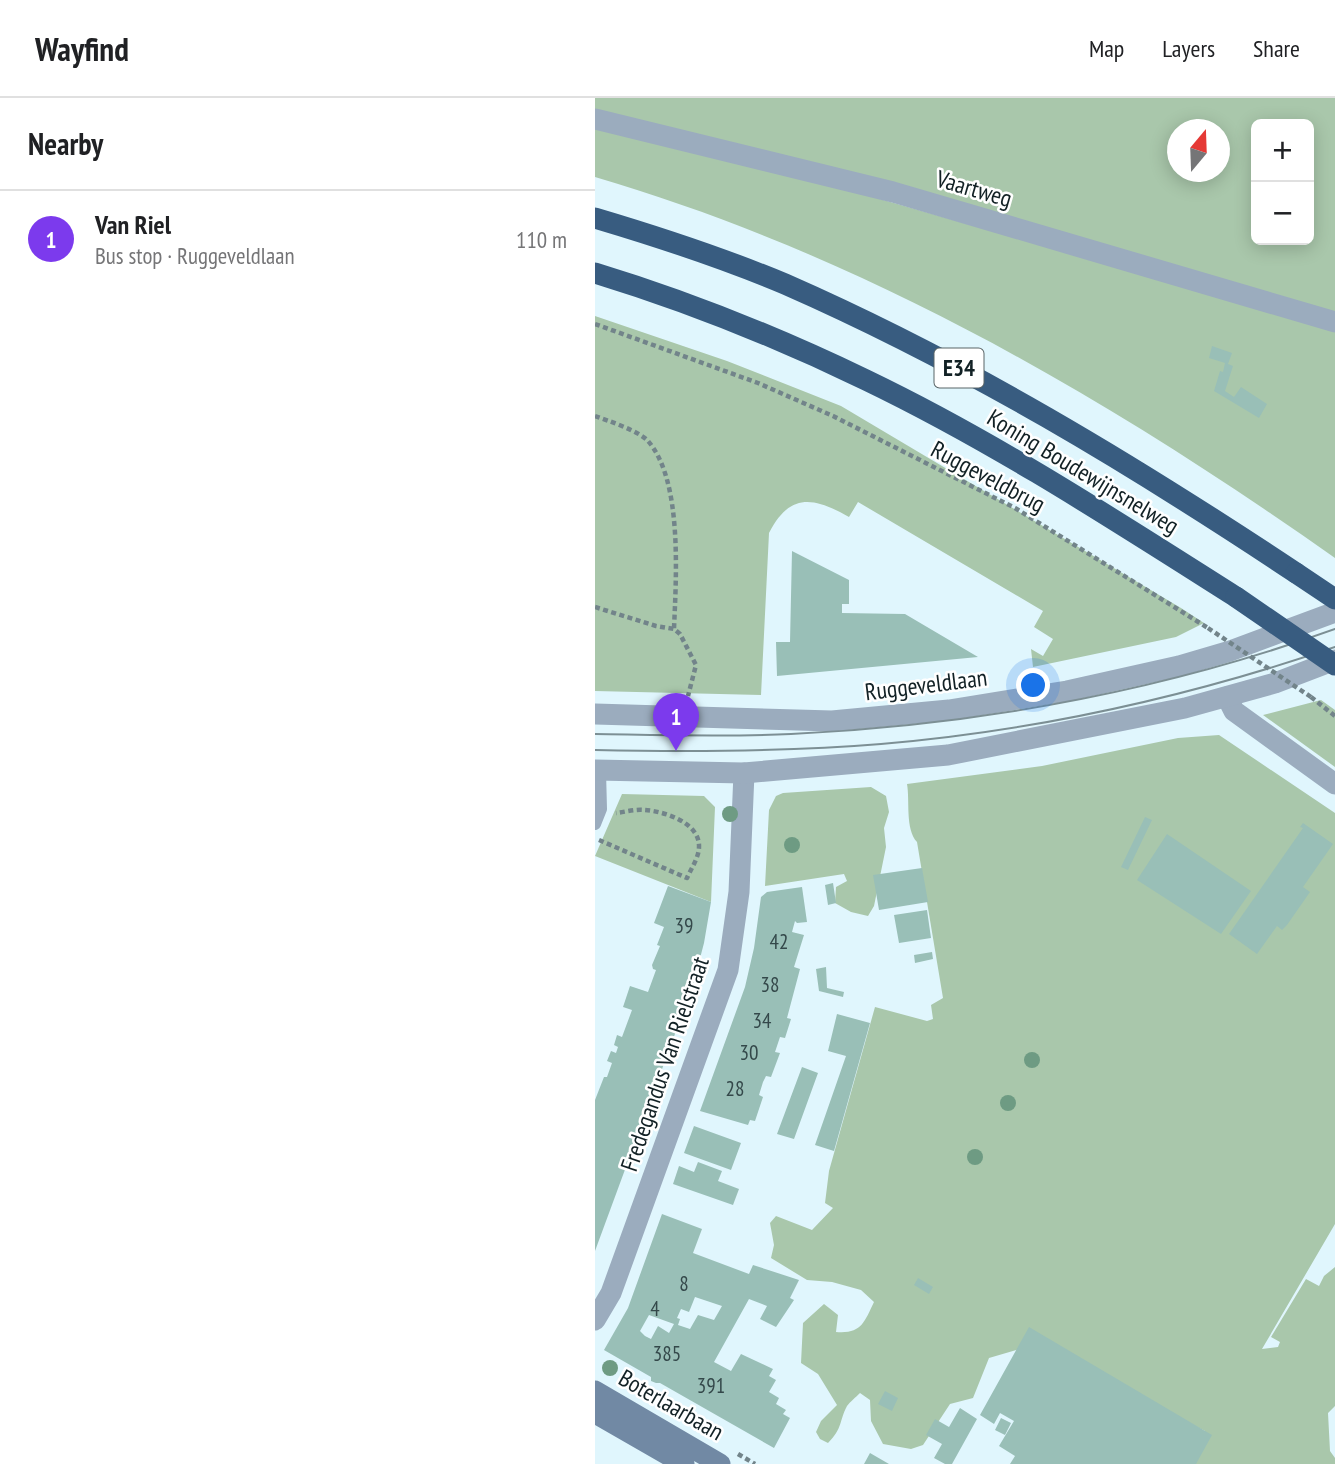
<!DOCTYPE html>
<meta charset="utf-8">
<style>
:root{--surface:#fff;--page:#f2f2f2;--text:#202124;--muted:#757577;--line:#e0e0e0;--accent:#7c3aed}
body{margin:0;font-family:"PT Sans Narrow",sans-serif;background:var(--page);color:var(--text)}
.controls{position:absolute;right:21px;top:21px;display:grid;overflow:hidden;border-radius:10px;box-shadow:0 4px 18px #0003}
.controls button{width:63px;height:63px;display:grid;place-items:center;padding:0;border:0;border-bottom:2px solid var(--line);background:var(--surface);color:var(--text);font:35px sans-serif}
.compass{position:absolute;left:572px;top:21px;width:63px;height:63px;border-radius:50%;background:var(--surface);box-shadow:0 4px 18px #0003;rotate:19deg}
.you{position:absolute;left:439px;top:588px;width:24px;height:24px;margin:-18px;border:5px solid #fff;border-radius:50%;background:#1a73e8;box-shadow:0 0 0 10px #1a73e833}
.badge{display:grid;place-items:center;width:46px;height:46px;border-radius:50%;background:var(--accent);color:#fff;font-size:23px;font-weight:700}
.pin{position:absolute;translate:-50% -58px;filter:drop-shadow(0 2px 4px #0008)}
.pin::after{content:'';position:absolute;top:37px;width:24px;height:21px;background:inherit;clip-path:polygon(0 0,100% 0,50% 100%)}
.list{margin:0;padding:0;list-style:none}
h2{display:flex;justify-content:space-between;align-items:center;height:91px;margin:0;padding:0 28px;font-size:30px}
h2 small{font-size:23px;font-weight:400;color:var(--muted)}
.list li{display:grid;grid-template-columns:46px 1fr auto;gap:21px;align-items:center;box-sizing:border-box;height:98px;padding:0 28px;border-top:2px solid var(--line)}
.list b{display:block;font-size:26px;white-space:nowrap}
.list p{margin:0;font-size:23px;white-space:nowrap;color:var(--muted)}
.list em{font-size:23px;font-style:normal;color:var(--muted)}
.map{position:relative;flex:none;width:740px;height:1366px;overflow:hidden}
header{display:flex;align-items:center;gap:42px;box-sizing:border-box;height:98px;padding:0 35px;background:var(--surface);border-bottom:2px solid var(--line)}
header strong{font-size:33px}
nav{display:flex;gap:38px;margin-inline-start:auto;font-size:24px}
main{display:flex}
aside{flex:1;background:var(--surface)}
.map>svg:first-child{display:block}
.green{fill:#a9c7ab;fill-rule:evenodd}
.building{fill:#99bfb7;fill-rule:evenodd}
.lines{fill:none;stroke-linecap:round;stroke-linejoin:round}
.path{stroke:#72848a;stroke-width:4.5;stroke-dasharray:5 3.5;stroke-linecap:butt}
.service{stroke:#9bacbe;stroke-width:12}
.minor{stroke:#9bacbe;stroke-width:21}
.tertiary{stroke:#9bacbe;stroke-width:21}
.secondary{stroke:#7189a4;stroke-width:21}
.motorway{stroke:#385c80;stroke-width:21}
.tram{stroke:#7c8f94;stroke-width:2}
.path-bridge{stroke:#72848a;stroke-width:4.5;stroke-dasharray:5 3.5;stroke-linecap:butt}
.motorway-bridge{stroke:#385c80;stroke-width:21}
.tree{fill:#6e9b83}
.labels{text-anchor:middle;stroke-width:5;stroke-linejoin:round;paint-order:stroke}
.number-label{font-size:21px;fill:#34484a}
.shield{fill:#fff;stroke:#596466;stroke-width:2}
.shield-label{font-size:23px;font-weight:bold;fill:#122125}
.street-label{font-size:24px;fill:#122125;stroke:#fff}
</style>
<header>
<strong>Wayfind</strong>
<nav><a>Map</a><a>Layers</a><a>Share</a></nav>
</header>
<main>
<aside>
<h2>Nearby<small></small></h2>
<ul class="list">
<li><span class="badge">1</span><div><b>Van Riel</b><p>Bus stop · Ruggeveldlaan</p></div><em>110 m</em></li>
</ul>
</aside>
<div class="map">
<svg width="740" height="1366" viewBox="0 0 740 1366">
<rect width="100%" height="100%" fill="#e0f6fd"/>
<path class="green" d="M0,0H740V215L271,97L740,231V460C512,299 269,158 0,79ZM661,26H714V142H661ZM582,32H624V74H582Z
M0,218L132,263L246,308L586,510L609,525L581,539L438,569L436,551L448,558L458,541L439,529L448,513L263,404L254,419C219,399 195,394 174,435L166,597L0,593Z
M726,602L740,612V669L668,617Z
M624,637L740,715V1126L667,1251L683,1249L685,1244L676,1239L711,1181L724,1188L729,1178L740,1169V1308L733,1315L735,1353L740,1360V1366H598L610,1333L442,1246L394,1260L378,1300L355,1306L328,1347L316,1351L288,1346L276,1323L275,1302L265,1295C261,1299 255,1304 252,1308C244,1323 248,1330 233,1345L225,1341L221,1334L226,1323L242,1307L223,1276L206,1265L208,1225L229,1206L243,1217L241,1234C266,1236 269,1225 279,1204L266,1192L237,1184L212,1182L176,1160L179,1147L175,1125L181,1118L217,1132L238,1110L230,1105L234,1073L280,909L332,923L338,921L336,907L348,900L322,744C310,731 315,703 312,686L447,668L583,640Z
M276,689L291,698L294,714L289,730L291,749L279,808L273,818L256,814L240,805L241,789L252,783L249,776L170,788L174,712L181,698L188,695Z
M27,696L109,698L120,709L116,804L0,758Z"/>
<path class="building" d="M617,248L637,255L633,266L638,268L630,293L639,299L646,289L672,306L664,320L619,293L625,273L628,274L630,265L614,260Z
M197,453L254,482V506H247V515L310,516L383,559L182,578L181,544H195Z
M550,719L557,722L533,772L526,769Z
M708,725L738,746L708,789L715,794L692,827L687,832L682,828L662,856L634,836L708,730L705,729Z
M572,736L656,793L626,836L542,782Z
M327,770L333,804L284,812L278,777Z
M238,785L241,805L233,807L230,787Z
M73,788L116,804L109,845L98,887L0,1153V1002L9,979H12L17,965L12,963L16,953L21,955L23,949L19,947L22,937L27,939L37,912L28,909L35,888L53,894L61,872L58,871L57,867L65,848L62,847L69,829L59,825Z
M207,789L212,824L202,825L200,823L197,834L209,837L199,869L205,871L192,920L196,921L190,940L185,939L180,954L185,955L176,979L171,978L168,984L164,997L168,999L160,1023L155,1022L153,1027L105,1013L150,889L159,850L166,799L172,794Z
M332,812L336,840L304,845L299,817Z
M337,854L338,861L320,865L319,857Z
M231,869L232,890L249,894L248,899L224,893L221,871Z
M242,916L275,925L239,1053L220,1047L251,958L233,953Z
M207,969L223,975L199,1041L182,1036Z
M99,1028L146,1045L136,1072L89,1055Z
M103,1064L127,1073L123,1083L144,1091L138,1107L78,1086L84,1068L99,1074Z
M67,1116L107,1131L98,1155L154,1176L158,1167L204,1182L195,1200L199,1202L181,1229L165,1221L172,1208L154,1201L119,1264L136,1273L146,1256L178,1271L174,1278L181,1282L174,1294L184,1300L181,1306L191,1312L188,1316L195,1320L179,1350L65,1285H61L56,1283V1279L9,1252L33,1210ZM100,1199L127,1208L119,1222L103,1217L95,1231L83,1227L85,1221L82,1220L86,1211L94,1214ZM54,1217L79,1226L74,1235L63,1228L56,1241L50,1238L45,1233Z
M323,1180L338,1189L334,1196L319,1187Z
M434,1229L617,1337L601,1366H415L420,1358L404,1348L419,1323L405,1315L399,1326L385,1317Z
M290,1293L303,1300L297,1313L283,1306Z
M365,1310L382,1321L357,1366H350L339,1360L347,1346L331,1337L340,1321L354,1329Z
M406,1320L416,1325L410,1337L400,1332Z
M275,1355L294,1366H269Z"/>
<g class="lines">
<path class="path" d="M0,226L163,285L238,318L420,410L613,530
M0,318C14,323 44,333 53,343C88,383 81,480 79,531
M0,509L61,528L79,531L85,536L101,567L93,598
M716,599L740,618
M4,742L92,780C96,771 104,759 104,749C105,724 68,713 49,712C40,711 30,714 21,715
M143,1356L160,1366"/>
<path class="service" d="M0,726L6,711L5,673"/>
<path class="minor" d="M0,21L298,94L740,224
M632,599L639,613L740,686
M0,1222L16,1195L133,872L144,794L149,675"/>
<path class="tertiary" d="M0,616L237,623L354,612L472,593L584,568L635,553L740,514
M0,672L149,675L353,657L590,610L680,585L740,562"/>
<path class="secondary" d="M0,1293L125,1366
M0,1315L89,1366"/>
<path class="motorway" d="M0,120C64,139 128,160 190,186C370,265 537,366 701,475
M0,175C92,203 184,240 271,282C400,344 521,423 641,499"/>
<path class="tram" d="M0,636C65,637 131,639 196,636C381,627 565,594 740,531
M0,652C95,654 190,654 286,646C440,633 593,599 740,549"/>
<path class="path-bridge" d="M613,530L716,599"/>
<path class="motorway-bridge" d="M701,475L740,501
M641,499L740,567"/>
</g>
<g class="tree">
<circle cx="135" cy="716" r="8"/>
<circle cx="197" cy="747" r="8"/>
<circle cx="437" cy="962" r="8"/>
<circle cx="413" cy="1005" r="8"/>
<circle cx="380" cy="1059" r="8"/>
<circle cx="15" cy="1270" r="8"/>
</g>
<g class="labels">
<g class="number-label">
<text x="89" y="835">39</text>
<text x="184" y="851">42</text>
<text x="175" y="894">38</text>
<text x="167" y="930">34</text>
<text x="154" y="962">30</text>
<text x="140" y="998">28</text>
<text x="89" y="1193">8</text>
<text x="60" y="1218">4</text>
<text x="72" y="1263">385</text>
<text x="116" y="1295">391</text>
</g>
<rect class="shield" x="339.5" y="250.5" width="49" height="39" rx="5"/>
<g class="shield-label">
<text x="364" y="278">E34</text>
</g>
<g class="street-label">
<text transform="translate(379 91) rotate(16)" y="8">Vaartweg</text>
<text transform="translate(488 374) rotate(31)" y="8">Koning Boudewijnsnelweg</text>
<text transform="translate(393 379) rotate(28)" y="8">Ruggeveldbrug</text>
<text transform="translate(331 587) rotate(-7)" y="8">Ruggeveldlaan</text>
<text transform="translate(70 966) rotate(-71)" y="8">Fredegandus Van Rielstraat</text>
<text transform="translate(76 1307) rotate(30)" y="8">Boterlaarbaan</text>
</g>
</g>
</svg>
<div class="controls">
<button>+</button>
<button>−</button>
</div>
<svg class="compass" viewBox="-18 -18 36 36"><path d="M0-13l5 13h-10z" fill="#e53935"/><path d="M0 13l5-13h-10z" fill="#757577"/></svg>
<div class="you"></div>
<div class="pin badge" style="left:81px;top:653px">1</div>
</div>
</main>
